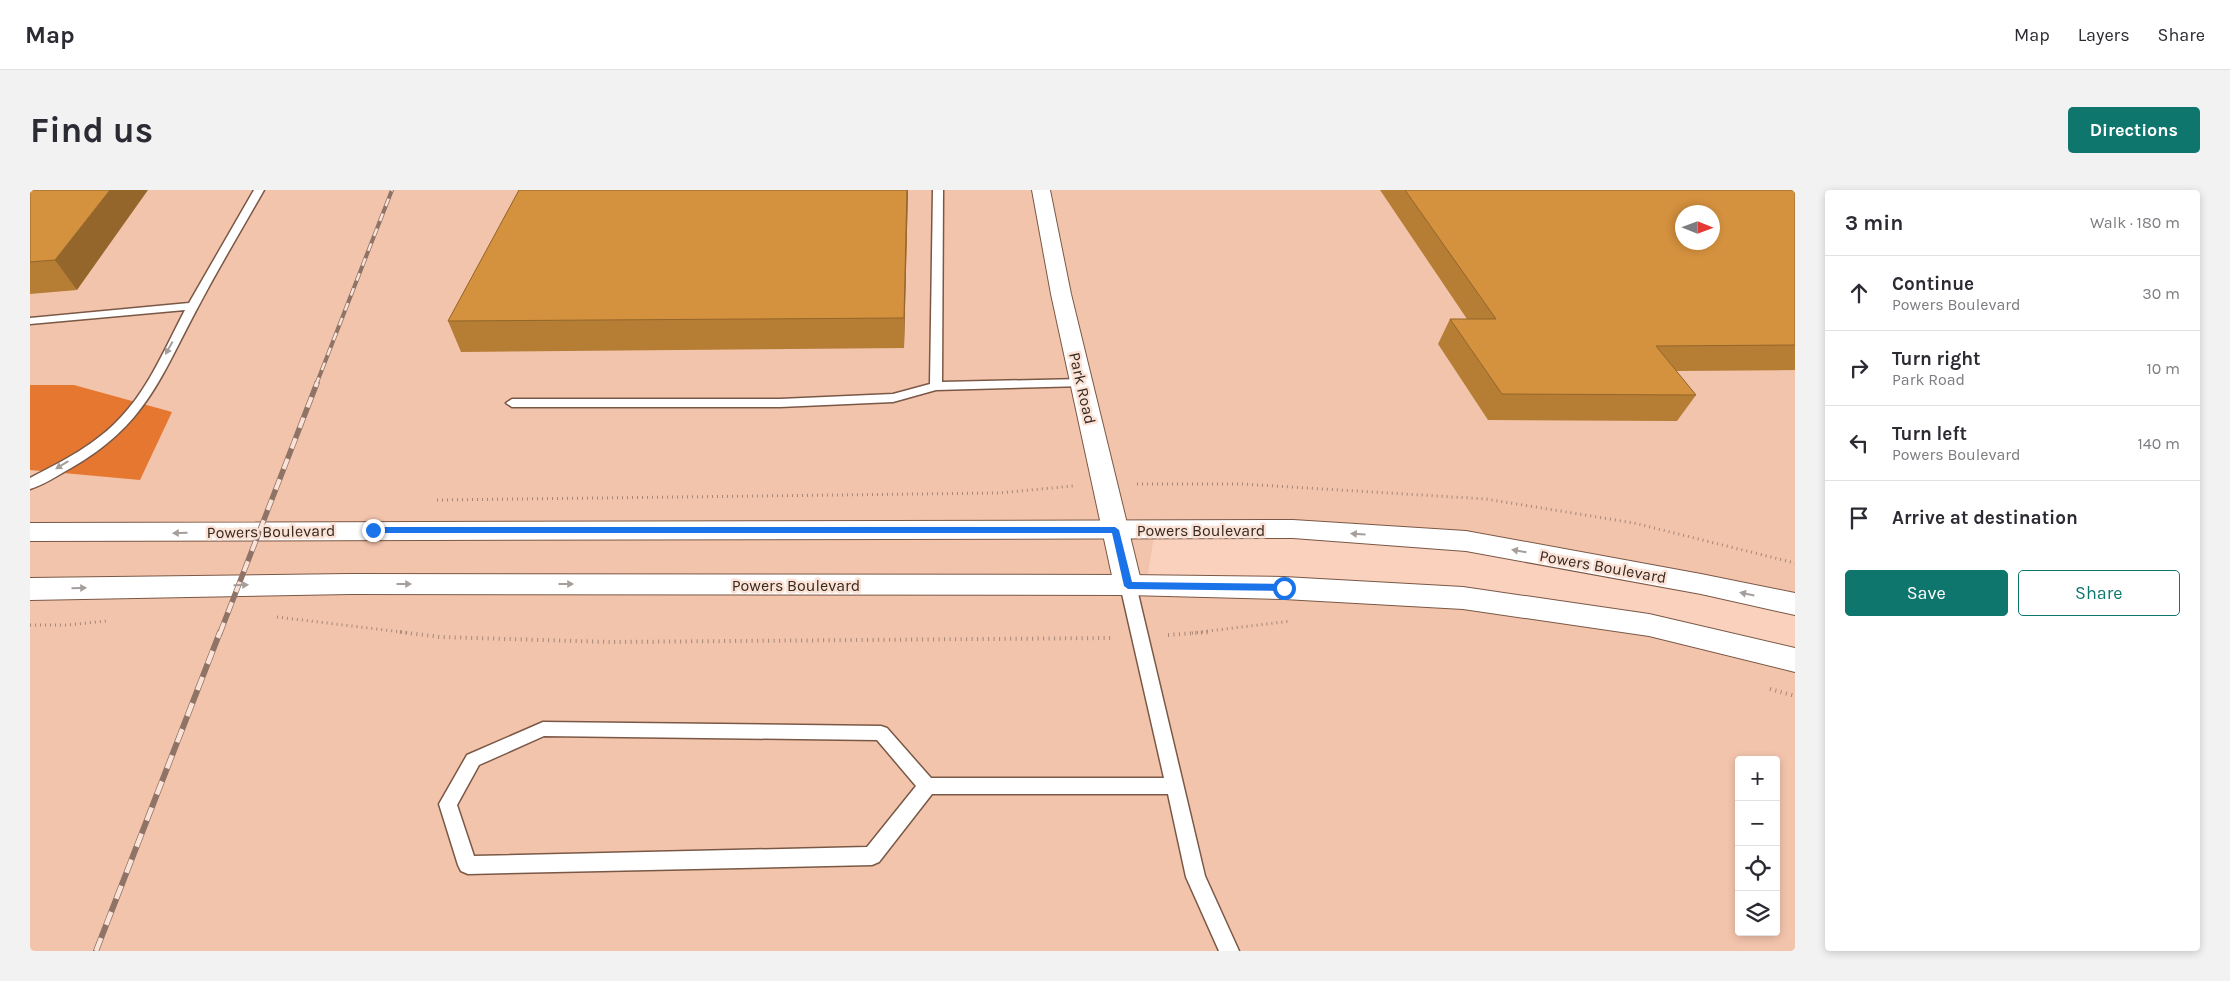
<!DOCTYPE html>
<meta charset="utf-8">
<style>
:root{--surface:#fff;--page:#f2f2f3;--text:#2b2b33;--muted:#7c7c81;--line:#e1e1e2;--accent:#0f766e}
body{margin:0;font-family:Karla,sans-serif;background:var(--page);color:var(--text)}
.controls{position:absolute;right:15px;bottom:15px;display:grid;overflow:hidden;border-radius:5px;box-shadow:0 2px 8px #0003}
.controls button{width:45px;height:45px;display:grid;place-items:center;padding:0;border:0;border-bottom:1px solid var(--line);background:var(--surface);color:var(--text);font:25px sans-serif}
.compass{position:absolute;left:1645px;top:15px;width:45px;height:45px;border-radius:50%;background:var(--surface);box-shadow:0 2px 8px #0003;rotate:91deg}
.stop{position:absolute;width:15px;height:15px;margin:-11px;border:4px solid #1a73e8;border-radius:50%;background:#fff}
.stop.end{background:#1a73e8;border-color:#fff;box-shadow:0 1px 5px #0008}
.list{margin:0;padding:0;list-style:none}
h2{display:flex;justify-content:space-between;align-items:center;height:65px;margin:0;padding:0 20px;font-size:21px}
h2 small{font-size:16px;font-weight:400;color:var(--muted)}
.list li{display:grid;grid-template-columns:32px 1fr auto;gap:15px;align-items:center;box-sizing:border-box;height:75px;padding:0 20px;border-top:1px solid var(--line)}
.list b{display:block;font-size:19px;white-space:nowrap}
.list p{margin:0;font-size:16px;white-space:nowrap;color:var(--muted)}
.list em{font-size:16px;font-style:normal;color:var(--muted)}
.actions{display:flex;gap:10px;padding:15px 20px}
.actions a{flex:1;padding:11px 0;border:1px solid var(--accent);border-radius:5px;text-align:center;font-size:18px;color:var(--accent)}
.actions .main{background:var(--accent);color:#fff}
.icon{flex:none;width:28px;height:28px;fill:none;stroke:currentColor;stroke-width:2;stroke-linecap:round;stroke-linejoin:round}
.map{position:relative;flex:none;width:1765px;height:761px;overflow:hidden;border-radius:5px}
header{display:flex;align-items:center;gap:30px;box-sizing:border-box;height:70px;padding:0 25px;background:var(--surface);border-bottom:1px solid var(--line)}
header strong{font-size:24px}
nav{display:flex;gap:28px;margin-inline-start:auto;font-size:18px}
.intro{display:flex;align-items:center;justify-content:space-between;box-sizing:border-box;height:120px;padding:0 30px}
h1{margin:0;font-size:35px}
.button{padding:12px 22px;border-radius:5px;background:var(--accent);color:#fff;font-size:18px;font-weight:700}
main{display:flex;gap:30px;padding:0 30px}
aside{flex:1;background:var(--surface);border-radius:5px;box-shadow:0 2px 8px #0003}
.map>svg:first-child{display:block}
.built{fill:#f3c4ac;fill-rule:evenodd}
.forest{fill:#e67731}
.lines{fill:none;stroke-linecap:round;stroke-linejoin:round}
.service-casing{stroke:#7a5846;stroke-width:3}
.tertiary-casing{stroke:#7a5846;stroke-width:2}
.secondary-casing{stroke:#7a5846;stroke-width:2}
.path-far1{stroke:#a48778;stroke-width:3;stroke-dasharray:1 4;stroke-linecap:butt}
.path{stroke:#a48778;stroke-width:4;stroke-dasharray:1 4.5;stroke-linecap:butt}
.service{fill:#fff;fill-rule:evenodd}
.tertiary{fill:#fff;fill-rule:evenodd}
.secondary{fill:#fff;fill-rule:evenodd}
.rail-far2-casing{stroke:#8e7366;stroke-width:4}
.rail-far1-casing{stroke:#8e7366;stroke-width:5.5}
.rail-casing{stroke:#8e7366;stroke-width:6}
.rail-far2{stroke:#fbe2d6;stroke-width:2.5;stroke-dasharray:8;stroke-linecap:butt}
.rail-far1{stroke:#fbe2d6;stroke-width:4;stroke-dasharray:11;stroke-linecap:butt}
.rail{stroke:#fbe2d6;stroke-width:4.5;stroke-dasharray:14;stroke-linecap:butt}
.wall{fill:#b67d35}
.shaded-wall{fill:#94662b}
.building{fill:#d4913e;stroke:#94662b;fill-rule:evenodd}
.oneway{fill:#a59e9b}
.route{fill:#1a73e8}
.labels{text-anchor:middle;stroke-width:5;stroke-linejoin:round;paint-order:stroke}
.street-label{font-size:16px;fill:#372820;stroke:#fbe2d6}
</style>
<header>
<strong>Map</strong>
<nav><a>Map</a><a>Layers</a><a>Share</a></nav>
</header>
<div class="intro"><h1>Find us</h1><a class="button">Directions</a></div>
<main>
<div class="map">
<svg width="1765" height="761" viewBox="0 0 1765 761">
<rect width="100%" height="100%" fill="#f9d1bd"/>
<path class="built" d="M0,0H1765V414L1581,377L1263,339L1125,340L1116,396L1377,405L1765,470V761H0ZM1652,22H1682V52H1652ZM1709,570H1746V742H1709Z"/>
<path class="forest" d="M0,195H44L142,222L110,290L0,280Z"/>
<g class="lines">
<g class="service-casing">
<path id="service" d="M224,0H234C212,39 189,77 168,117C130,188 116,235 41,278C28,285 14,295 0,299V288C33,271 67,254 92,226C120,196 136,156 155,120L0,134V128L159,113Z
M903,0H913L912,192L1052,189L1058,193L1056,196L906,200L863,212L750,217H482L476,213L482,209H750L863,204L900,194Z
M1098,389L1103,391L1106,395L1175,686L1209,761H1189L1156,687L1138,604H902L849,672L842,675L438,684L431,681L428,675L409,614L437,565L513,532L851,536L857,538L901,588H1134L1090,395L1093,391ZM514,546L847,550L886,596L837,657L444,666L427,615L449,575Z"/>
</g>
<g class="tertiary-casing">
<path id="tertiary" d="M1002,0H1020L1041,104L1112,395L1108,402L1098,405L1088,402L1084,395L1021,104Z"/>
</g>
<g class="secondary-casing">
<path id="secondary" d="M1263,330L1436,341L1671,384L1765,403V425L1671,404L1436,361L1263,348L0,351V333Z
M320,384L1098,385L1254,387L1433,397L1619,424L1765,458V482L1619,446L1433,419L1254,409L1098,405L320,404L0,410V388Z"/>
</g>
<path class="path-far1" d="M1107,294H1212L1456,309L1604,333L1765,373
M407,310L968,303L1043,296
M247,427L380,443
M0,435H37L77,431
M1162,443L1261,431"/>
<path class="path" d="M370,442L410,447L580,452L1082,448
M1138,445L1180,442
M1740,499L1765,506"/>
<use href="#service" class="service"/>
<use href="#tertiary" class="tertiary"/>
<use href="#secondary" class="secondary"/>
<g class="rail-far2-casing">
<path id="rail-far2" d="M286,195L362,0"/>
</g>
<g class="rail-far1-casing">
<path id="rail-far1" d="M190,443L287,193"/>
</g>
<g class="rail-casing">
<path id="rail" d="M66,761L190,442"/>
</g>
<use href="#rail-far2" class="rail-far2"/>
<use href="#rail-far1" class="rail-far1"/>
<use href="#rail" class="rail"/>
</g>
<path class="wall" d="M0,0L47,100L0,104Z
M489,0H878L874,158L431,162L418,131Z
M1350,0H1765V180L1646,181L1666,205L1647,231L1458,230L1408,154L1420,129H1437Z"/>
<path class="shaded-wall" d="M80,0H118L47,100L25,70Z
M877,0H878L874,158V128Z"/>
<path class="building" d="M0,0H80L25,70L0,72Z
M489,0H877L874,128L418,131Z
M1375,0H1765V155L1626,156L1666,205L1472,204L1420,129H1466ZM1652,22H1682V52H1652Z"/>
<defs><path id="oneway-solid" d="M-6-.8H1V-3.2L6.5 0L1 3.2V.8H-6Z" transform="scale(1.25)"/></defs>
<g class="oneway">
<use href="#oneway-solid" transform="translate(139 158) rotate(119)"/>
<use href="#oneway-solid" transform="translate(32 275) rotate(149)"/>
<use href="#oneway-solid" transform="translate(150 343) rotate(179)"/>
<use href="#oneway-solid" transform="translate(1328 344) rotate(-176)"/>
<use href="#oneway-solid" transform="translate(1489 361) rotate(-170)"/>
<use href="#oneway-solid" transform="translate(374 394)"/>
<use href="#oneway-solid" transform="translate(536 394)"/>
<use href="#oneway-solid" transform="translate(211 395) rotate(-1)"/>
<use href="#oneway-solid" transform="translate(49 398) rotate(-1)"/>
<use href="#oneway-solid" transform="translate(1717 404) rotate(-168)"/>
</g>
<path class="route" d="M343,337H1085L1089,340L1102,392L1254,394L1258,398L1254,401L1098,399L1094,396L1082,343H343L339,340Z"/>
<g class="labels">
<g class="street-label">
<text transform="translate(1053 198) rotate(77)" y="6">Park Road</text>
<text x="1171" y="346">Powers Boulevard</text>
<text transform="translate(241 341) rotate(-1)" y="6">Powers Boulevard</text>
<text transform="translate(1573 376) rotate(10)" y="6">Powers Boulevard</text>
<text x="766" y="401">Powers Boulevard</text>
</g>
</g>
</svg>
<div class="controls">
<button>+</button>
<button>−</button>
<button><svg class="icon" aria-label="locate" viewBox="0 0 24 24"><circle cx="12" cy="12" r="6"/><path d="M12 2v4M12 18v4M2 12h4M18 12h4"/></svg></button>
<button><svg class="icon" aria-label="layers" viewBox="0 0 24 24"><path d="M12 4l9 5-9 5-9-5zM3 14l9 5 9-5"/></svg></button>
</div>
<svg class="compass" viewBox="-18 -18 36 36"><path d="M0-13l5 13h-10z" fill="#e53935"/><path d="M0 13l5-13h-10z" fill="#7c7c81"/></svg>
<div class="stop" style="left:1254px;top:398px"></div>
<div class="stop end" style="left:343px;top:340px"></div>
</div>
<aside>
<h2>3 min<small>Walk · 180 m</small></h2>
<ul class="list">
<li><svg class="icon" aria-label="ahead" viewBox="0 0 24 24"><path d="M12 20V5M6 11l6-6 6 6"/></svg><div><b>Continue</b><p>Powers Boulevard</p></div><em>30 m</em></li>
<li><svg class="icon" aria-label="right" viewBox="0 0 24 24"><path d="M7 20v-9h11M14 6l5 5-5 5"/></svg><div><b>Turn right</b><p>Park Road</p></div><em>10 m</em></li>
<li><svg class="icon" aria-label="left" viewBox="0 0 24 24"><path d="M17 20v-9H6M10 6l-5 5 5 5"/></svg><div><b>Turn left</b><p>Powers Boulevard</p></div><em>140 m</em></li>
<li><svg class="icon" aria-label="arrive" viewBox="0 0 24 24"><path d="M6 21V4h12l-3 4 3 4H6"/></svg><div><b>Arrive at destination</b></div></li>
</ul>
<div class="actions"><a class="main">Save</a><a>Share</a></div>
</aside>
</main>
